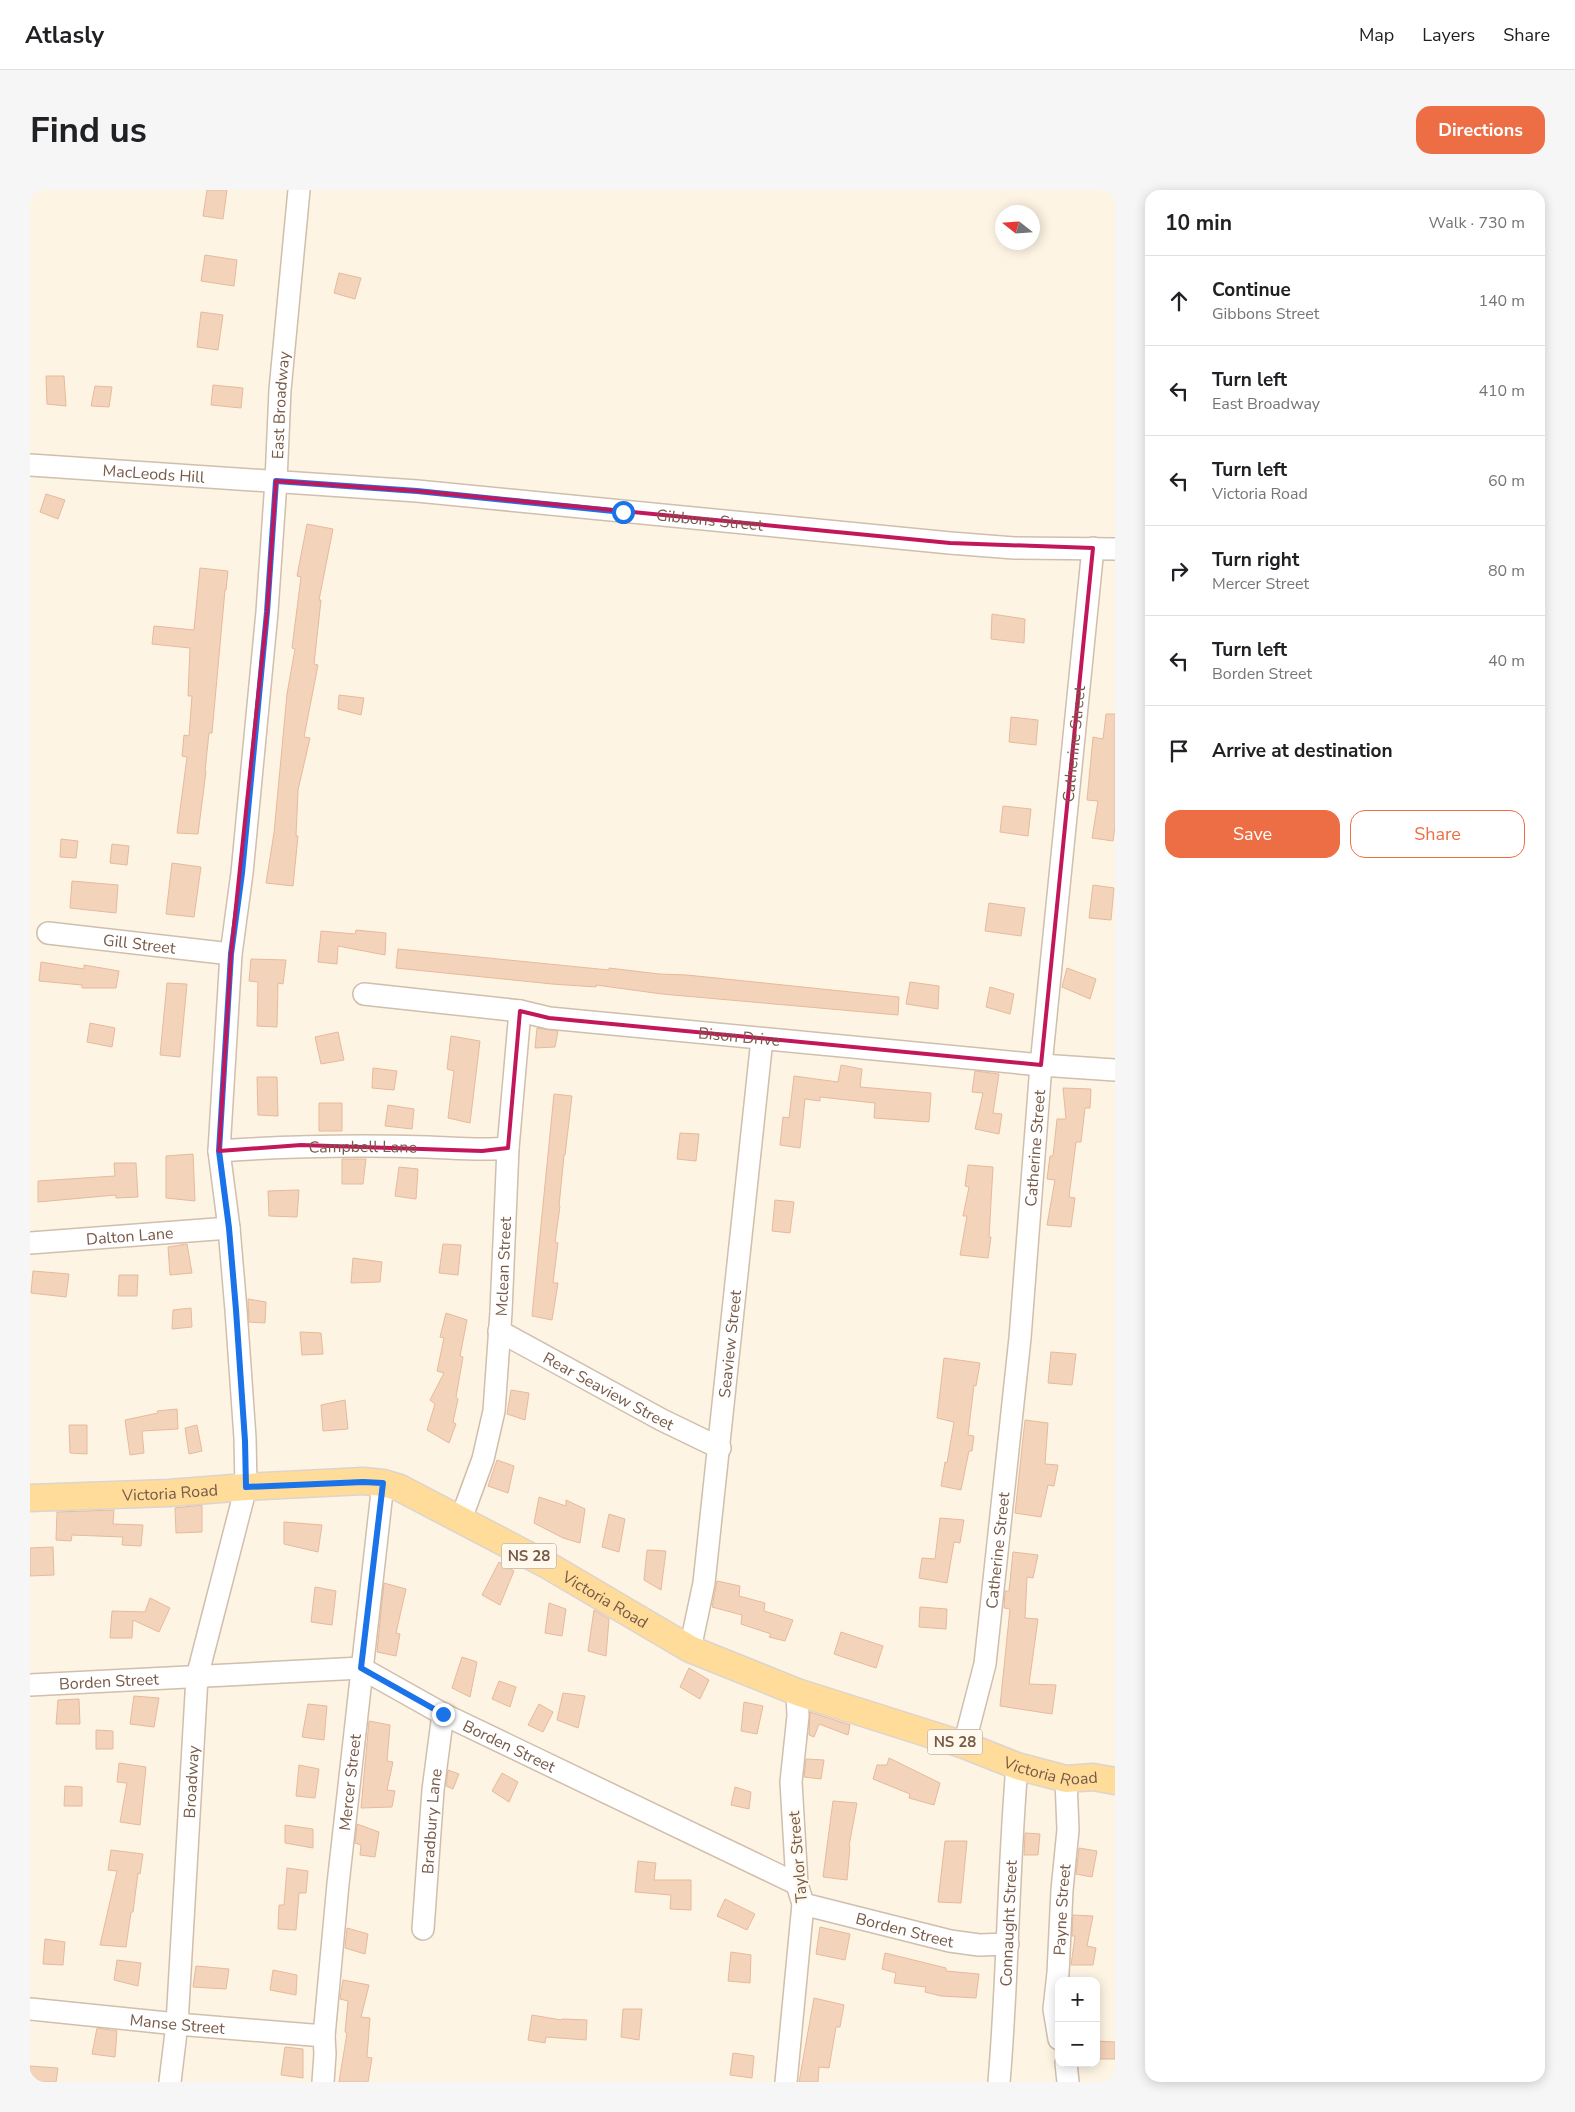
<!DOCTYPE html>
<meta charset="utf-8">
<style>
:root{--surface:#fff;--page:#f6f6f6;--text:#202124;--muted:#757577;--line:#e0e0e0;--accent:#ed6e44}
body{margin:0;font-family:"Nunito Sans",sans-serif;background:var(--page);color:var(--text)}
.controls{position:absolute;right:15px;bottom:15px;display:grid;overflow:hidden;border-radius:10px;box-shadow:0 2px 12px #0003}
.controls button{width:45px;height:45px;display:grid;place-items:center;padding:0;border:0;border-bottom:1px solid var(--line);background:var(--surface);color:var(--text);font:25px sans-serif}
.compass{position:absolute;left:965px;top:15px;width:45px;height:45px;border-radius:50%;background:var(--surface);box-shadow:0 2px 12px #0003;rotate:287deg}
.stop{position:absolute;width:15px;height:15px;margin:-11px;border:4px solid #1a73e8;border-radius:50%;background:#fff}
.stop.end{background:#1a73e8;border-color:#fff;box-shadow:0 1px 5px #0008}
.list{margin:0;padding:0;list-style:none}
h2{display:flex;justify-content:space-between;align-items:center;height:65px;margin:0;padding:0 20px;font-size:21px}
h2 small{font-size:16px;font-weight:400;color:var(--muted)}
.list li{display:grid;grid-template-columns:32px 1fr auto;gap:15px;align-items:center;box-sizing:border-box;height:90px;padding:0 20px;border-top:1px solid var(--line)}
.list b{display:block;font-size:19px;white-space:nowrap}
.list p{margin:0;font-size:16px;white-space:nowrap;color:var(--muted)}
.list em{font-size:16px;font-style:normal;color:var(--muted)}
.actions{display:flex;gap:10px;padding:15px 20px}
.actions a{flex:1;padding:11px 0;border:1px solid var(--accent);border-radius:15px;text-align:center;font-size:18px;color:var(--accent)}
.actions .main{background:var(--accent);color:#fff}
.icon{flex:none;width:28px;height:28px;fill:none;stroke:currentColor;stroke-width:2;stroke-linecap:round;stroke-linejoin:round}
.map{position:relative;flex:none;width:1085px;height:1892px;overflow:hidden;border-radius:15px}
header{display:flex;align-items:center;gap:30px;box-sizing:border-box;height:70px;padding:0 25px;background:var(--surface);border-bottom:1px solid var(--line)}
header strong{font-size:24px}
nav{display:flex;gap:28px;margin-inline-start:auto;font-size:18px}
.intro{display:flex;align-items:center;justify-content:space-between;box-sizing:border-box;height:120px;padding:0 30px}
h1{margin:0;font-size:35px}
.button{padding:12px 22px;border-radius:15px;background:var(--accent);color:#fff;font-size:18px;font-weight:700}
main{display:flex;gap:30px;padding:0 30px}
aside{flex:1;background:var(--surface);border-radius:15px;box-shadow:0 2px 12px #0003}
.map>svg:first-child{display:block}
.building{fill:#f4d3bb;stroke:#e7ba9a}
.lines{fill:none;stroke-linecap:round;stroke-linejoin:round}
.minor-casing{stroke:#d1beac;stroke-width:24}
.major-casing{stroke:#dcd4cf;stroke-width:29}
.minor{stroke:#fff;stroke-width:21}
.major{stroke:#ffdc9a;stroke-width:26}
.route{stroke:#1a73e8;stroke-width:6}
.marked{fill:none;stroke:#c2185b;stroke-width:4;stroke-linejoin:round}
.labels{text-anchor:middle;stroke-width:4;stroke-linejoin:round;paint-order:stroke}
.shield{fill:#fff8ec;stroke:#a08979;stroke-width:1}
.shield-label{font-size:15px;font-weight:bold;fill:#775a48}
.street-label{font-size:16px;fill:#775a48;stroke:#fff8ec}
</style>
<header>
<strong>Atlasly</strong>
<nav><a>Map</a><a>Layers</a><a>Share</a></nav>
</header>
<div class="intro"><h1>Find us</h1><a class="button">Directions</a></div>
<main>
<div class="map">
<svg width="1085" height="1892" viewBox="0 0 1085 1892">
<rect width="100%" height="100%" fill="#fdf4e4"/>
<path class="building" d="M177,0H197L193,29L173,26Z
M175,65L207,70L204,96L171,91Z
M309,83L331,88L325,109L304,103Z
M171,122L193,125L188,160L167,157Z
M16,186H34L36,216L17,214Z
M183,195L213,198L211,218L181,215Z
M65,196L82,197L79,217L61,216Z
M16,304L35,310L28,329L10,322Z
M277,334L303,339L289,410H291L284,474L288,475L274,547L280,548L268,600L266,646H268L263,696L236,693L244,643L257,504L265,459L262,458L271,387L267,386Z
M170,378L198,381L196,400H195L182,543H179L175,581H176L168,644L147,643L157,567L152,566L154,545L159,546L162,506H158L160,458L122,454L124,436L164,440Z
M962,424L995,429L994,453L961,449Z
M309,505L334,508L331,525L308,519Z
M1076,524H1085V636L1083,651L1062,648L1068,611L1057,610L1063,547L1073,549Z
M981,527L1008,530L1006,555L979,552Z
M973,616L1001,619L998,646L970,642Z
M31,649L48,651L46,668L30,667Z
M82,654L99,656L97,675L80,673Z
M142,673L171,677L164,727L136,724Z
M42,691L88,695L86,723L40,718Z
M1063,695L1084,698L1081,730L1059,728Z
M959,713L995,718L991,746L955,741Z
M326,740L356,743L355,765L308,756L307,774L288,772L291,741L325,744Z
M368,759L579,780V778L629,784L657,785L869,807L868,825L632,804L566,795V797L522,794L366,778Z
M221,769L256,770L253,794L248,793L247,837L227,836L228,792L219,791Z
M11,772L54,779V775L89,781L86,798H52V795L9,791Z
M1037,778L1066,789L1060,809L1032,797Z
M880,792L909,796L908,819L876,814Z
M137,793L157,794L150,867L130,865Z
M960,797L984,804L980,824L956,817Z
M60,833L85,838L82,857L57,852Z
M507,838L528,841L525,857L505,858Z
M308,842L314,870L291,874L285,847Z
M421,846L450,851L440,933L418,928L424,881L417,879Z
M811,875L832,879L830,897L901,903L899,932L844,928L845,913L790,907V911L775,909L770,958L750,955L753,927L759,928L764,886L808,892Z
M343,878L367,881L364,900L342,898Z
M945,881L969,884L963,923L972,924L969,944L945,939L953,903L942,902Z
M227,887H247L248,926L228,925Z
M1033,898L1061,899L1060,918H1055L1051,952H1046L1039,1007L1045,1008L1041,1037L1017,1035L1025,990L1017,989L1020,966H1023L1027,929H1036Z
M524,904L542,906L535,965H534L529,1016H530L525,1052L528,1053L523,1093H528L522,1130L502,1126Z
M289,913H312V941H289Z
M358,915L384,919L382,939L355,936Z
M650,943L669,944L666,971L647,969Z
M163,964L165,1011L136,1008V966Z
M312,969H336L333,994H312Z
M84,973H106L108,1007L86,1008V1005L8,1012V991L85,986Z
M938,975L963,977L959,1047H961L958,1068L930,1065L937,1026H933L939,997L935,996Z
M369,977L388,979L386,1009L365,1006Z
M269,1000L267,1027L239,1026L238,1001Z
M745,1010L764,1012L760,1043L742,1041Z
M157,1054L162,1083L140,1085L138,1057Z
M413,1054L431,1055L428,1085L409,1083Z
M323,1068L352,1072L350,1092L321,1093Z
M3,1081L39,1084L36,1107L1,1103Z
M89,1085H108L107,1106H88Z
M218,1109L236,1112L235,1133L219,1132Z
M161,1118L162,1137L142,1139L143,1120Z
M416,1123L437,1130L430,1166L433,1167L426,1207L428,1209L423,1232L426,1234L419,1253L397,1240L405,1214L400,1210L414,1183L407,1181L414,1148L410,1147Z
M270,1142L291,1143L293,1164L272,1165Z
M1021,1162L1046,1164L1042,1195L1018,1193Z
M914,1168L950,1173L946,1196L944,1195L938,1245L944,1246L942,1261H939L931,1300L911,1296L915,1272L917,1273L924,1232L907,1228Z
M481,1200L499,1203L495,1230L477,1224Z
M315,1210L318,1239L293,1241L291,1215Z
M147,1219L148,1239L112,1241L114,1263L100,1265L95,1230L128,1223L127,1221Z
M995,1230L1018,1233L1015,1274L1028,1275L1024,1296L1018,1295L1011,1327L985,1323Z
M39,1235H57V1264L40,1263Z
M167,1235L172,1261L159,1264L155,1238Z
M467,1270L484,1276L478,1303L458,1296Z
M509,1307L536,1316V1310L555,1319L550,1353L533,1348L504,1333Z
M172,1315V1342L146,1343L145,1318Z
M84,1320L83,1334L113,1335L111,1356L92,1355L93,1347L42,1345L41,1351L26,1350L27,1322Z
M579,1324L595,1329L589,1362L572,1357Z
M910,1328L934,1330L930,1353L924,1352L917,1393L889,1388L892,1368L905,1369Z
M254,1332L292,1335L288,1362L254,1354Z
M23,1357L24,1385L0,1386V1358Z
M617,1360L636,1361L631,1400L614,1390Z
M983,1362L1008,1365L1003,1388L997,1387L995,1428L1008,1429L999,1494L1026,1495L1022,1524L970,1516L980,1419L974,1418L975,1401H979Z
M469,1372L484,1381L470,1415L452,1405Z
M687,1391L710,1396L709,1406L735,1413L734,1421L763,1430L755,1451L739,1447L741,1444L711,1434L712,1425L682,1417Z
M354,1393L376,1399L366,1443L370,1444L366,1466L347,1462Z
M285,1397L306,1401L302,1435L281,1432Z
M120,1408L140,1418L129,1442L103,1430L102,1448H80L82,1421L115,1422Z
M519,1413L536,1419L532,1446L515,1443Z
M890,1417L917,1419L916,1439L889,1437Z
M564,1420L579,1429L576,1466L558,1461Z
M811,1442L853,1456L846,1478L804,1464Z
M432,1467L447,1472L440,1507L422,1498Z
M659,1478L679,1490L670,1509L650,1497Z
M469,1491L486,1497L480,1517L462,1509Z
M533,1503L555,1506L548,1538L527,1530Z
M104,1506L129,1508L124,1537L100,1534Z
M49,1509L50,1534H26L28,1510Z
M714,1512L733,1516L727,1544L711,1541Z
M278,1514L297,1516L294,1550L272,1547Z
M509,1514L523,1522L513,1542L498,1535Z
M780,1522L820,1535L818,1545L789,1534L784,1547L779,1545Z
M339,1531L360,1535L357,1571L363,1572L357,1600L365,1601L362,1617L331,1618Z
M66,1540L83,1541V1559H66Z
M859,1568L910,1593L904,1615L879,1608L880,1604L843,1589L847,1575H857Z
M776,1569L794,1570L791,1589L774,1587Z
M89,1573L116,1577L110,1635L90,1632L97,1593L87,1592Z
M269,1575L289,1579L285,1608L266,1606Z
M418,1580L429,1584L423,1599L416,1596Z
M472,1583L488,1592L479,1612L462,1601Z
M35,1596L52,1597V1616H34Z
M705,1597L721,1602L719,1619L701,1615Z
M803,1611L827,1613L819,1656L820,1657L817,1690L793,1687Z
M327,1634L349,1642L345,1667L330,1665L331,1655L325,1653Z
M255,1635L283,1639V1658L255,1653Z
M995,1643L1010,1644L1008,1665H994Z
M915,1651H937L931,1713L908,1712Z
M1049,1658L1067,1661L1062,1687L1046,1684Z
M81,1660L113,1664L110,1684L108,1683L103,1722H101L96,1757L70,1755L87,1681L78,1680Z
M608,1671L626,1673L624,1690H661V1720L640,1719L641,1705L605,1702Z
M257,1678L278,1681L276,1703H269L266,1740L248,1739L249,1715H254Z
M695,1709L725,1724L717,1740L687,1726Z
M1043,1725L1063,1726L1057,1756L1066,1758L1063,1775H1041L1045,1746H1042Z
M790,1737L820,1744L815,1770L786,1764Z
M317,1738L338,1744L335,1764L315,1758Z
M15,1749L35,1752L33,1775L13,1774Z
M701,1762L721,1765L720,1793L698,1791Z
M855,1763L916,1778V1781L949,1784L946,1808L911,1806L895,1802L896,1797L864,1793L866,1783L852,1779Z
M87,1770L111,1773L108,1796L84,1790Z
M166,1776L199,1779L196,1799L163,1797Z
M243,1780L267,1785L266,1805L240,1800Z
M313,1790L339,1795L331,1827L340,1828L337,1867L342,1868L338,1892H309L317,1843L315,1842L318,1811L310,1809Z
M784,1808L814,1815L810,1837H806L799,1878L789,1877L788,1892H769Z
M593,1819H612L609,1850L591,1847Z
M502,1825L531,1830L532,1829L557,1830L556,1850L516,1847L515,1853L498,1850Z
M67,1838L87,1841L85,1867L62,1864Z
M1066,1851L1085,1852V1869H1066Z
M255,1857L273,1859V1888L251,1885Z
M703,1863L724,1866L722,1888L700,1885Z
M0,1876L28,1878L26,1892H0Z"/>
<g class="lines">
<g class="minor-casing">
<g id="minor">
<path id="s1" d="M0,275L387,301L920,353L984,358L1085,359"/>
<path id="s2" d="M18,743L201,764"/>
<path id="s3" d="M334,804L490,821L519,828L1011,875L1085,880"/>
<path id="s4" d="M189,961C258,956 328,955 398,957C426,958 450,961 478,958"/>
<path id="s5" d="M0,1053L199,1038"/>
<path id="s6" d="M469,1141L632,1230L690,1258"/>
<path id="s7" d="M431,1329L453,1269L464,1221L471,1122L478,958L490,821"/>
<path id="s8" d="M660,1459L674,1393L732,849"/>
<path id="s9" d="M0,1495L331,1478L413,1524L767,1694"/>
<path id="s10" d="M934,1555L955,1474L990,1148L1011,875L1063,358"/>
<path id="s11" d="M773,1714L920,1751L949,1755L978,1754"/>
<path id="s12" d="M393,1739L403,1600L413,1524"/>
<path id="s13" d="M0,1819L147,1834L294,1846"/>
<path id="s14" d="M1029,1849L1024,1819L1028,1783L1032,1700L1038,1640L1036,1589"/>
<path d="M1036,1873L1038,1892"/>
<path id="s15" d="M140,1892L147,1834L167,1487L216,1297L215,1248L206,1120L199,1038L189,961L201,764L212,683L237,422L246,291L250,200L269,0"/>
<path id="s16" d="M293,1892L295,1864L294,1846L308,1694L353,1293"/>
<path d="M756,1892L773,1714L767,1694L761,1592L768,1526L767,1502"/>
<path id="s17" d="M969,1892C978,1787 978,1681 987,1576"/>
</g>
</g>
<g class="major-casing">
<g id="major">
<path id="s18" d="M0,1308L139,1303L216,1297L333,1291L353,1293L370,1298L519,1376L660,1459L767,1502L934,1555L987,1576L1036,1589L1063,1587L1085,1591"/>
</g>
</g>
<use href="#minor" class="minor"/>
<use href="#major" class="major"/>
</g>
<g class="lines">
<path class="route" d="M413,1524L331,1478L353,1293L333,1292L216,1297L215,1251L206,1120L199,1038L189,961L201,764L212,683L237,422L246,291L387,301L593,322"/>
</g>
<path class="marked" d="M246,291L387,301L920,353L1063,358L1011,875L519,828L490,821L478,958L452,961L271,955L189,961L201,764L237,422Z"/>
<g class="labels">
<g class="shield">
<rect x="471.5" y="1353.5" width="55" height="25" rx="4"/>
<rect x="897.5" y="1539.5" width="55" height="25" rx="4"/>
</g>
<g class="shield-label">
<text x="499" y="1371">NS 28</text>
<text x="925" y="1557">NS 28</text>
</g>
<g class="street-label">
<text dy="6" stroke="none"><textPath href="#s15" startOffset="1688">East Broadway</textPath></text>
<text dy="6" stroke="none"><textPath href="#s1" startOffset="124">MacLeods Hill</textPath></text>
<text dy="6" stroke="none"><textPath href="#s1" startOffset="682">Gibbons Street</textPath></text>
<text dy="6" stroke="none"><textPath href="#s10" startOffset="1008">Catherine Street</textPath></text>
<text dy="6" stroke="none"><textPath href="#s2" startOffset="92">Gill Street</textPath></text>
<text dy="6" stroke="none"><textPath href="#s3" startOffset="378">Bison Drive</textPath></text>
<text dy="6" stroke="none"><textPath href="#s4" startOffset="144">Campbell Lane</textPath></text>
<text dy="6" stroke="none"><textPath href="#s10" startOffset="602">Catherine Street</textPath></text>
<text dy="6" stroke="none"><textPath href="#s5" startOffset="100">Dalton Lane</textPath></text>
<text dy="6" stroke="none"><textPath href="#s7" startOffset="258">Mclean Street</textPath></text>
<text dy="6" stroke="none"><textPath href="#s8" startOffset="308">Seaview Street</textPath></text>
<text dy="6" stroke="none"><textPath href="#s6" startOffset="125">Rear Seaview Street</textPath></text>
<text dy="6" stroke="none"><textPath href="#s18" startOffset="140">Victoria Road</textPath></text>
<text dy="6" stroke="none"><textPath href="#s10" startOffset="198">Catherine Street</textPath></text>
<text dy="6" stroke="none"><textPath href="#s18" startOffset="605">Victoria Road</textPath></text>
<text dy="6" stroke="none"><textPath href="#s9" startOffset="79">Borden Street</textPath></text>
<text dy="6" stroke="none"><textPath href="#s9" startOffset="499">Borden Street</textPath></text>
<text dy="6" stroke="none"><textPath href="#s18" startOffset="1085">Victoria Road</textPath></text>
<text dy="6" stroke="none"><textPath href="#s15" startOffset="301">Broadway</textPath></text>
<text dy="6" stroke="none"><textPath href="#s16" startOffset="301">Mercer Street</textPath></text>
<text dy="6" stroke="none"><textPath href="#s12" startOffset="108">Bradbury Lane</textPath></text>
<text transform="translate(767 1667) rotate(-95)" y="6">Taylor Street</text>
<text dy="6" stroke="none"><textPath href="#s14" startOffset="130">Payne Street</textPath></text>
<text dy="6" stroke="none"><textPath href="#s17" startOffset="159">Connaught Street</textPath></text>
<text dy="6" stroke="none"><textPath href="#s11" startOffset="105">Borden Street</textPath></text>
<text dy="6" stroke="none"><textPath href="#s13" startOffset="148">Manse Street</textPath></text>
</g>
</g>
</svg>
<div class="controls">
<button>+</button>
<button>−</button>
</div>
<svg class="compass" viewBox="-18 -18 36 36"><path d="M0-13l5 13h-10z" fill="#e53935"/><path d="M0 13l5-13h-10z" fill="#757577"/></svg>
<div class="stop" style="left:593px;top:322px"></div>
<div class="stop end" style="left:413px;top:1524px"></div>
</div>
<aside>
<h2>10 min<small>Walk · 730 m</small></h2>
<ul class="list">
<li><svg class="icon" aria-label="ahead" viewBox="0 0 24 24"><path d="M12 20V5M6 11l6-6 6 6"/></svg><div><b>Continue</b><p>Gibbons Street</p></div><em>140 m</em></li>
<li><svg class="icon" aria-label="left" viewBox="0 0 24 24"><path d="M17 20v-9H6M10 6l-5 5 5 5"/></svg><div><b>Turn left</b><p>East Broadway</p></div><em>410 m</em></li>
<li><svg class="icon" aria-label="left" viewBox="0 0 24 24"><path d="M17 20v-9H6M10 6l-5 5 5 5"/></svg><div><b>Turn left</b><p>Victoria Road</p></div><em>60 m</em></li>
<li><svg class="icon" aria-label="right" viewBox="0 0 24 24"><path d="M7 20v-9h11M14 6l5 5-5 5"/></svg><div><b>Turn right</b><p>Mercer Street</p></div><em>80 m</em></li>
<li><svg class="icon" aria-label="left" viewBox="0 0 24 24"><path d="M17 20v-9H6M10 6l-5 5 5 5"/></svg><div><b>Turn left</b><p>Borden Street</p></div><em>40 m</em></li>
<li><svg class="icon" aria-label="arrive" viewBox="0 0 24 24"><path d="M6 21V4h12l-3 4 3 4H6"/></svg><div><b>Arrive at destination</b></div></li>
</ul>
<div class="actions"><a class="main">Save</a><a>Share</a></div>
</aside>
</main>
